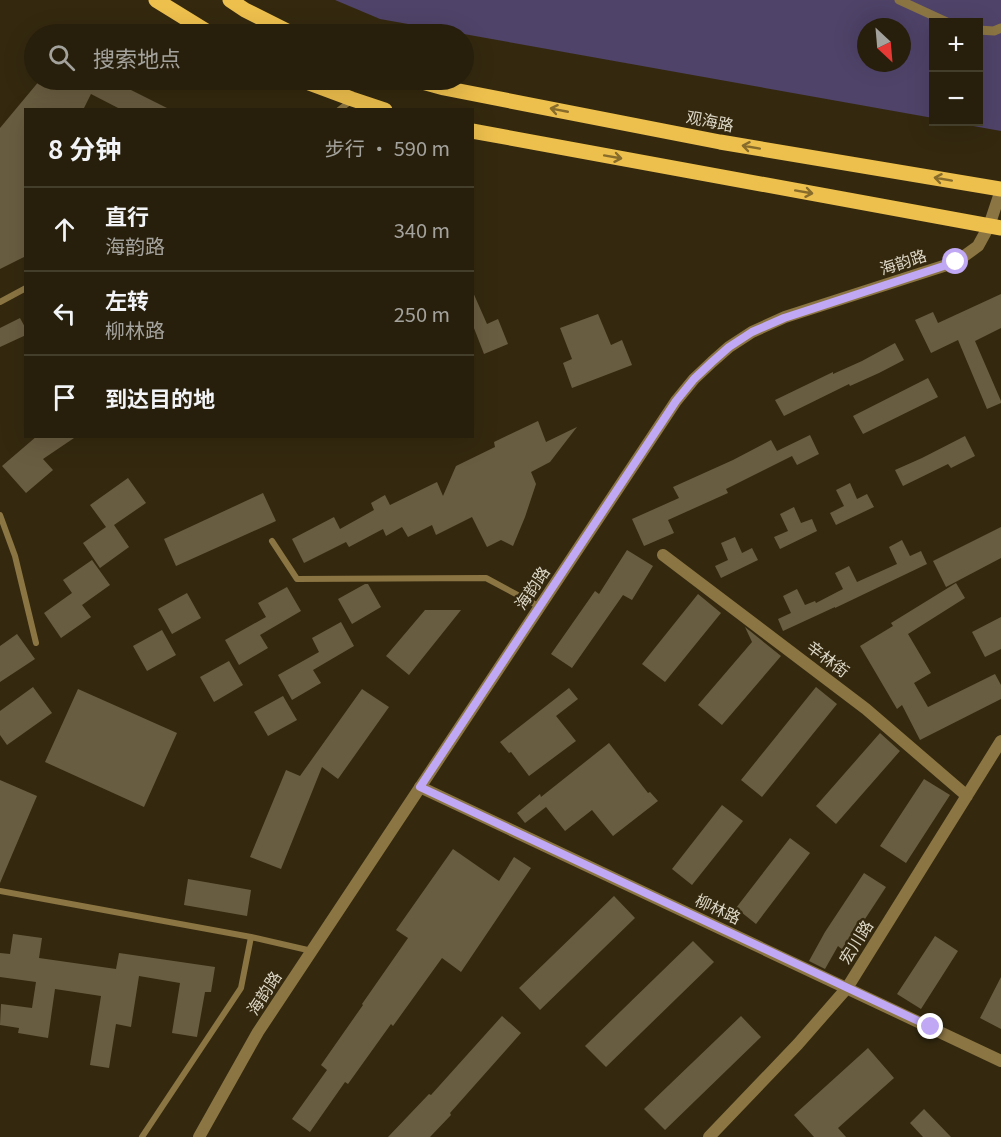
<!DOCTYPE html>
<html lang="zh">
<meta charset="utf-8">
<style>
:root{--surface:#271f0b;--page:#2f2714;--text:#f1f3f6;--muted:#a4a29d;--line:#433d2c}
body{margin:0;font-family:Georgia,"Noto Sans SC",serif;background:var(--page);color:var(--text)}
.controls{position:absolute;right:18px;top:18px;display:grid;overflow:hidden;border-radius:0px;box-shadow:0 6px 24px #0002}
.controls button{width:54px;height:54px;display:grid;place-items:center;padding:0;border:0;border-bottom:2px solid var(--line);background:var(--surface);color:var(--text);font:30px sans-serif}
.compass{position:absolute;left:857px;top:18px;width:54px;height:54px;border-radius:50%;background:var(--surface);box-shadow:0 6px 24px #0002;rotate:154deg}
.stop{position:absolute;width:18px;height:18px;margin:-14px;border:4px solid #c0a8f4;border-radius:50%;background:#fff}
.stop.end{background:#c0a8f4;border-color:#fff;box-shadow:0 2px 6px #0008}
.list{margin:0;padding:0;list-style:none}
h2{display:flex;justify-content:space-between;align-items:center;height:78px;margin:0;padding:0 24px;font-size:26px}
h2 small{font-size:20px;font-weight:400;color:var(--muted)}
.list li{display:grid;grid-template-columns:39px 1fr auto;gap:18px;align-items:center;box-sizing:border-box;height:84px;padding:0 24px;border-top:2px solid var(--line)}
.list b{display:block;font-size:22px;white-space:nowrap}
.list p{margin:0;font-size:20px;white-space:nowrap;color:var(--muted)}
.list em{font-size:20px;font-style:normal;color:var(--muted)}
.icon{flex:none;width:33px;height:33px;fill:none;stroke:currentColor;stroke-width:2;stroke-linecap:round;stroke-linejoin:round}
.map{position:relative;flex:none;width:1001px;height:1137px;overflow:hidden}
.search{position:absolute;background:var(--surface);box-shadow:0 6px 24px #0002;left:24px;top:24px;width:450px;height:66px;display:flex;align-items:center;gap:15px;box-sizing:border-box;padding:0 21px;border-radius:33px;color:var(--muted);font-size:22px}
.panel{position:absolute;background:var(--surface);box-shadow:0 6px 24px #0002;left:24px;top:108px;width:450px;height:330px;border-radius:0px}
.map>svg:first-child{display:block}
.green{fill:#4f4369;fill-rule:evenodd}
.building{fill:#695d41}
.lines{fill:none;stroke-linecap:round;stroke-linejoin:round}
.service{stroke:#8b7543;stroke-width:6}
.pedestrian{stroke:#8b7543;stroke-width:9}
.minor{stroke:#8b7543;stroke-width:12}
.tertiary{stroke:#8b7543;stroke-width:12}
.primary{stroke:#edbf4d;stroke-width:15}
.oneway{stroke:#876c2b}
.route{stroke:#c0a8f4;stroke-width:8}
.labels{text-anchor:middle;stroke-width:5;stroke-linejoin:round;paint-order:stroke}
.street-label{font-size:16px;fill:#dcd6c6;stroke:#34290f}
</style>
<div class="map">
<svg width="1001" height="1137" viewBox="0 0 1001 1137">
<rect width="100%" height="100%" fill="#34290f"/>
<path class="green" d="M335,0H1001V131L951,122H978V22H934L933,118L380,19ZM866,27H902V63H866Z"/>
<path class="building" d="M40,80H111L171,110H122L91,94L83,110H26V256L0,269V128Z
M472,290L487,324L498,319L508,344L484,354L472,323Z
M1001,294V328L975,341L1001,401V403L987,409L958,340L931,353L915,320L933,312L938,323Z
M598,314L611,345L622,340L632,365L572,388L563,363L572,359L560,328Z
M20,318L26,329V335L0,347V328Z
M895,343L904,360L879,373L850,386L849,384L784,416L775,400L833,372V374L862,361Z
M928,378L938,397L863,434L853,416Z
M538,421L546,442L577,427L550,462L531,472L536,484L525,517L513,546L501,540L487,547L472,517L436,535L432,525L408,537L402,527L386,536L383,529L349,547L346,542L304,563L292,539L334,517L340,529L374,510L371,503L385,495L390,505L437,482L443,496L456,466L495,447L494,442Z
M810,435L819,454L797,465L792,456L726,489L728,493L668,520L674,533L644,546L632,519L679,498L673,487L733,460L771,440L777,451Z
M37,436H77L43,459L53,470L26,493L2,466Z
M965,436L975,456L951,468L948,464L903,486L895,470L922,458Z
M128,478L146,503L114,525L129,547L100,568L83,543L106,527L90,505Z
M850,483L857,499L867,494L874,507L836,525L830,513L844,506L836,490Z
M263,493L276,521L176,566L164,539Z
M794,507L801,523L812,519L817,531L780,549L774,537L788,531L780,514Z
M1001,527V558L946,587L933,561Z
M735,537L742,553L752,548L758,560L721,578L715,566L728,560L721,543Z
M902,540L910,556L921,551L927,564L835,608V607L783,631L778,619L791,613L783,596L797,589L805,605L815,601L816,603L843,589L835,573L849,566L857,582L897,564L889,547Z
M627,550L653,566L632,600L623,595L572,668L551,654L595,591L599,594Z
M92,560L110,585L82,605L91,617L61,638L44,613L72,593L63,580Z
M956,583L965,598L908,634L931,673L914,683L928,707L995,674L1001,685V699L920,740L902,705L897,709L860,646L893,626L891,623Z
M365,584H368L381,607L352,624L338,599Z
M287,587L301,611L260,635L268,648L239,665L225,640L266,617L258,603Z
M187,593L201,618L172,634L158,609Z
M698,594L721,613L665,682L642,664Z
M425,610H461L409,675L386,656Z
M1001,617V649L985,657L972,632Z
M341,622L354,646L313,670L321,683L292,700L278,675L319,652L312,638Z
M745,627L781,656L722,725L698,705L752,642Z
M162,630L176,655L147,671L133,646Z
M17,634L35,659L0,682V646Z
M229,661L243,685L214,702L200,677Z
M33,687L52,713L7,745L0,735V711Z
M816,687L837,704L762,797L741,780Z
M569,688L578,699L556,716L576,741L529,776L511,752L509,753L500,742Z
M78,689L177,733L144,807L45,762Z
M362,689L389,707L338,779L322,767L281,869L250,857L286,770L300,776Z
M283,696L297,720L268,736L254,712Z
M880,733L900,751L836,824L816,806Z
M609,743L648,793L650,792L658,801L613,836L592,810L565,831L546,807L525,823L517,813L540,794L541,797Z
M924,779L950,795L906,863L880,846Z
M0,780L37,796L0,883Z
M722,805L743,821L692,885L672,869Z
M790,838L810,853L756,924L736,908Z
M453,849L499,881L514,857L531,868L461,972L442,958L393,1026L391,1024L348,1084L345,1082L310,1132L292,1119L327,1070L321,1065L363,1005L362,1004L408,938L396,930Z
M864,873L886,887L844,951L838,946L825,969L809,961L825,932Z
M188,879L251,890L247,916L184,905Z
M614,896L635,918L540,1010L519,988Z
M13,934L42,938L39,958L116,969L119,953L215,967L211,992H205L197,1037L172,1033L180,983L139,976L131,1027L116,1024L109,1068L90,1065L101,996L55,989L48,1038L18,1033L19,1028L0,1025L1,1004L32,1008L36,982L0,977V953L10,954Z
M935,936L958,951L921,1009L897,994Z
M693,941L714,962L606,1067L585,1046Z
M1001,977V1029L980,1018Z
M502,1016L521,1033L450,1113L451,1115L430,1137H388L429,1094L431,1095Z
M741,1016L761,1037L665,1130L644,1109Z
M868,1048L894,1078L838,1128L846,1137H814L794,1115Z
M924,1109L951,1137H923L910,1123Z"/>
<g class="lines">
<path class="service" d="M339,110L352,100
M0,302L26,288
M0,515L15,556L36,643
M272,541L297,579L486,578L540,607
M0,891L251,937L312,951
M142,1137L241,988L251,937"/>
<path class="pedestrian" d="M899,0L947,22
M978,30L994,31L1001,28"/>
<path class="minor" d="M663,555L866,709L967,796
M420,787L1001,1061
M709,1137L798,1044L847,988L1001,741"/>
<path class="tertiary" d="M199,1137L258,1032L676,401L694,379L712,362L729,347L752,332L785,317L956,262L978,246L989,226L1001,190"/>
<path class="primary" d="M156,0L211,34
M230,0L245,10L293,34
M301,80L352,99L385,110
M415,80L444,88L720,142L1001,189
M472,131L1001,228"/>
</g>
<defs><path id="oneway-shaft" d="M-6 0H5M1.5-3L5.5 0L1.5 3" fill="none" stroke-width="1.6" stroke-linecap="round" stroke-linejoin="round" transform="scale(1.5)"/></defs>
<g class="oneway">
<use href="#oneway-shaft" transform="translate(559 110) rotate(-169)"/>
<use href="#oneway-shaft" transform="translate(751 147) rotate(-170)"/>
<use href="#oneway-shaft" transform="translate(613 157) rotate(10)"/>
<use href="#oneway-shaft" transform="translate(943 179) rotate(-170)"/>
<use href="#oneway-shaft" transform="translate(804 192) rotate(10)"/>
</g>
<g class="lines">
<path class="route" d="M931,1027L420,787L676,401L694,379L712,362L729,347L752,332L784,318L956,262"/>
</g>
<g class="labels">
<g class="street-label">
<text transform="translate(710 121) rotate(11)" y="6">观海路</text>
<text transform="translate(903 262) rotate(-18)" y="6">海韵路</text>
<text transform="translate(532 588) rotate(-56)" y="6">海韵路</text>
<text transform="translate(828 659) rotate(37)" y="6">辛林街</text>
<text transform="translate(718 909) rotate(25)" y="6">柳林路</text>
<text transform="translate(856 942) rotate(-58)" y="6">宏川路</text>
<text transform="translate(264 993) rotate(-57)" y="6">海韵路</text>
</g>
</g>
</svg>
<div class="controls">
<button>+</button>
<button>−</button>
</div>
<svg class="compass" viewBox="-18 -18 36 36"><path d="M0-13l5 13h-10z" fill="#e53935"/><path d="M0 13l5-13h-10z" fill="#a4a29d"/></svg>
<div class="stop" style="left:956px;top:262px"></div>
<div class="stop end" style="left:931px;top:1027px"></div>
<div class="search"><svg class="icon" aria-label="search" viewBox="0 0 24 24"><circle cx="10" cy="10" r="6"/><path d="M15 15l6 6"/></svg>搜索地点</div>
<section class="panel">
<h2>8 分钟<small>步行 · 590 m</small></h2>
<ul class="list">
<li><svg class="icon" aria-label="ahead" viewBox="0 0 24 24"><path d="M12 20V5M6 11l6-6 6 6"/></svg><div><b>直行</b><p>海韵路</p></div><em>340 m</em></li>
<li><svg class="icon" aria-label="left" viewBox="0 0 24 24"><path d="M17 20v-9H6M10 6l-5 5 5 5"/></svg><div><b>左转</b><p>柳林路</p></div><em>250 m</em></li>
<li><svg class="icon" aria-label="arrive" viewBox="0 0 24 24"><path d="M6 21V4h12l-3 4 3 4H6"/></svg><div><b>到达目的地</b></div></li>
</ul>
</section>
</div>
